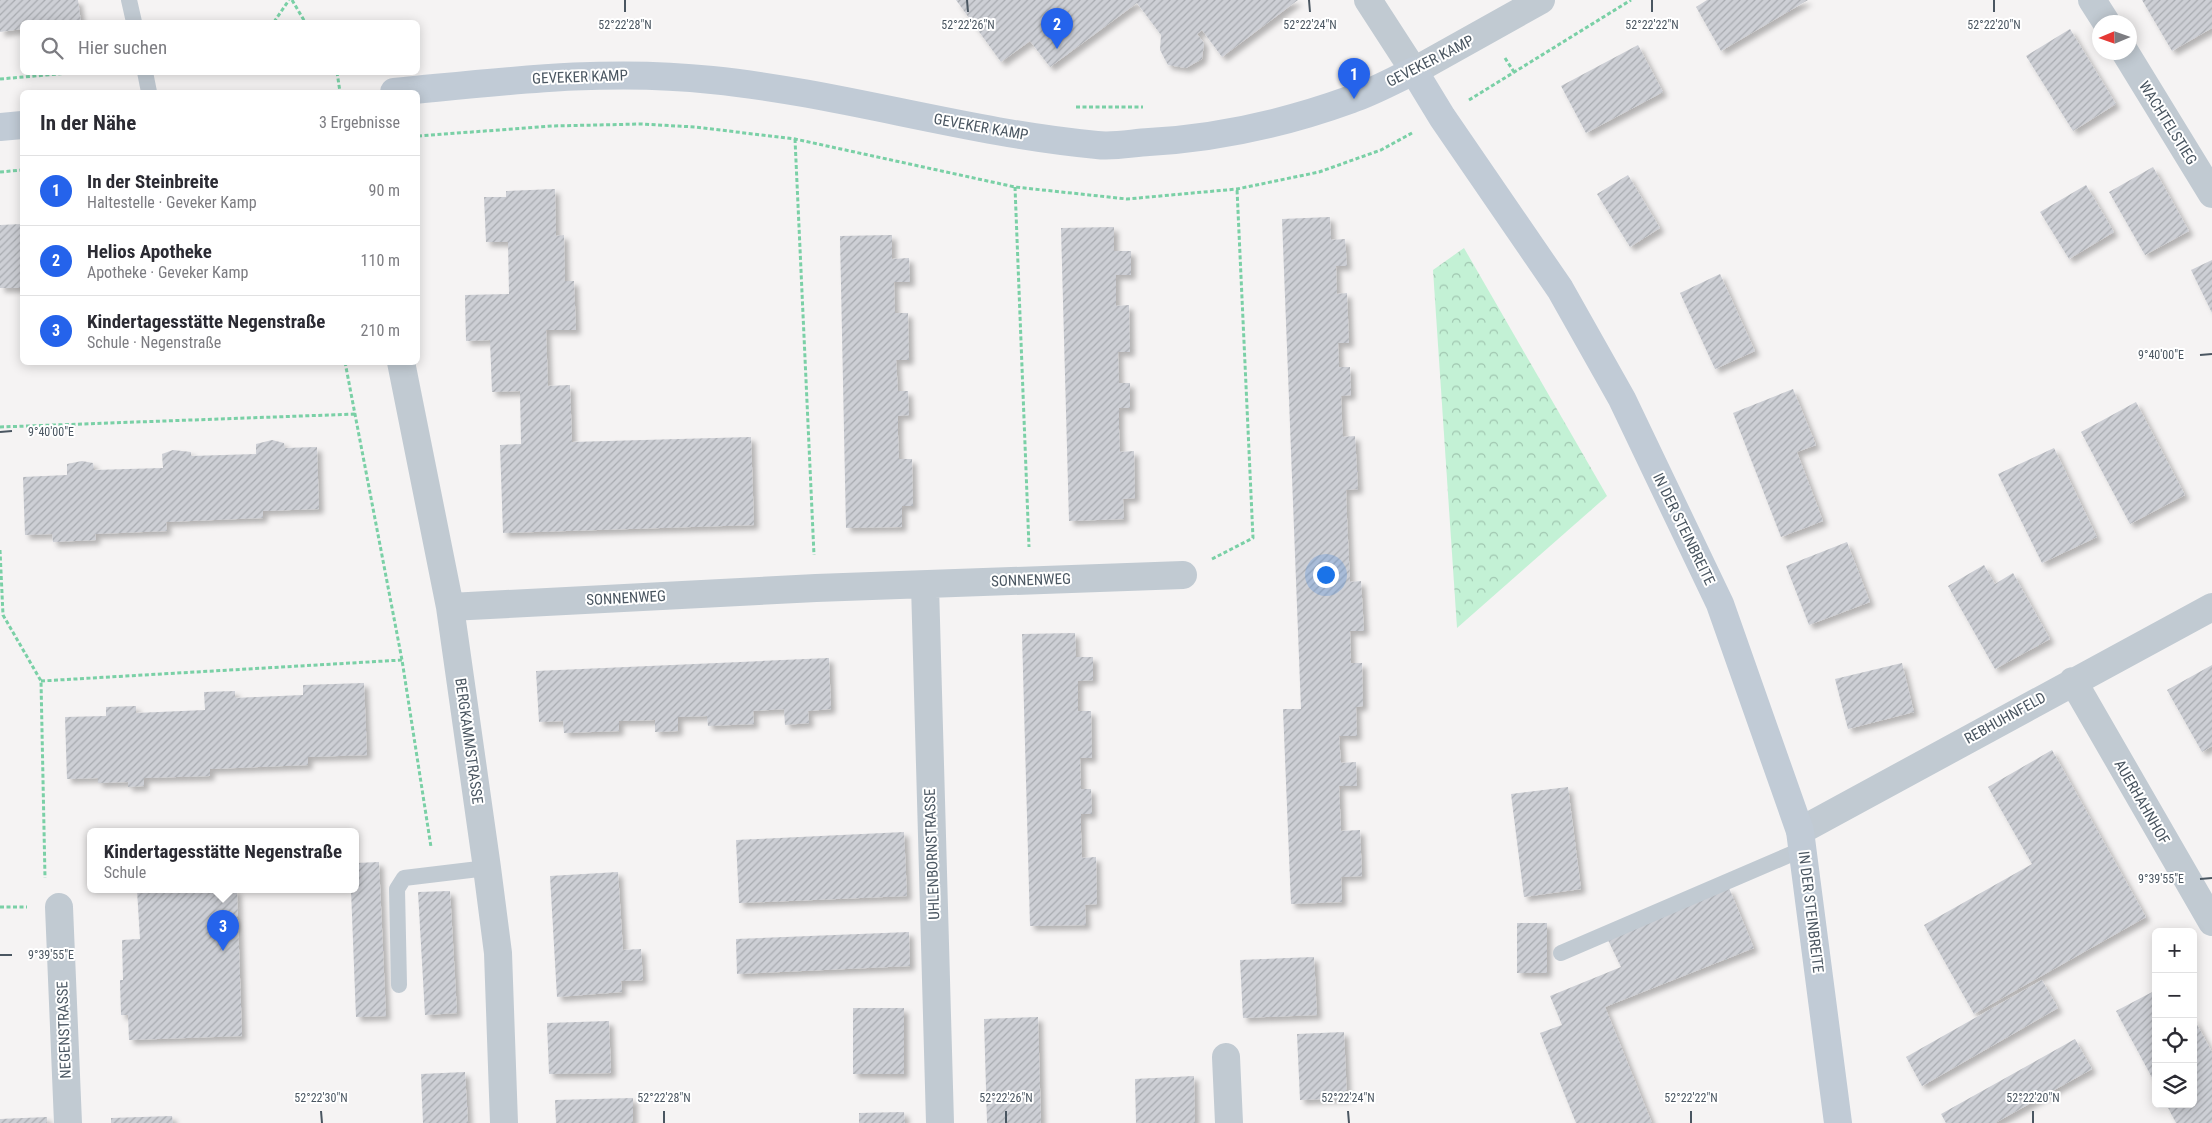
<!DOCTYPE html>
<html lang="de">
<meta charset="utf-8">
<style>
:root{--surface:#fff;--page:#f7f7f7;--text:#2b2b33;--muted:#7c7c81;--line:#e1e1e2;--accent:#2563eb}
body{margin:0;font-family:"Roboto Condensed",sans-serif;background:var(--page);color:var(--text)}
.controls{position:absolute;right:15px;bottom:15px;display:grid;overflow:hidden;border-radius:8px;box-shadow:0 2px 12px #0003}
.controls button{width:45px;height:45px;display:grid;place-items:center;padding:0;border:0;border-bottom:1px solid var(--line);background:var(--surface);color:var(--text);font:25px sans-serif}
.compass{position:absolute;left:2092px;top:15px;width:45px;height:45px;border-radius:50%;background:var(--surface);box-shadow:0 2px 12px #0003;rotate:268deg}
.you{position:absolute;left:1325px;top:574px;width:18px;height:18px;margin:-12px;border:4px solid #fff;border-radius:50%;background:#1a73e8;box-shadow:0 0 0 8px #1a73e833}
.badge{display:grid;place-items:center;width:32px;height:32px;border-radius:50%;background:var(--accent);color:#fff;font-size:16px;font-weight:700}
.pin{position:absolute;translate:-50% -41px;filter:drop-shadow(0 1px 2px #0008)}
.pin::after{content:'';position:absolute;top:26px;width:18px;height:15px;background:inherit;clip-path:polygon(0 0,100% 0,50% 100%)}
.popup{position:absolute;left:87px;top:828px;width:272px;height:65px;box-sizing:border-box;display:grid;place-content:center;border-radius:8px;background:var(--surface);filter:drop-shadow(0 1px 4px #0005);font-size:16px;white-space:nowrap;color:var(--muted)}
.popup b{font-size:19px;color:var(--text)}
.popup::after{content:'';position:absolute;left:50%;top:100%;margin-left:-10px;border:10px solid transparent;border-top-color:var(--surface)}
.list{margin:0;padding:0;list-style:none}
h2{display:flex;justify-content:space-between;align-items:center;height:65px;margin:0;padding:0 20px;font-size:21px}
h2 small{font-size:16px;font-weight:400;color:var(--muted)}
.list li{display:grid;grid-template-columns:32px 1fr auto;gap:15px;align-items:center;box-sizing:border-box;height:70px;padding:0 20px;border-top:1px solid var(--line)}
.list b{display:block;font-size:19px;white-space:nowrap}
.list p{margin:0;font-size:16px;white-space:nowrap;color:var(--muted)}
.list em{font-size:16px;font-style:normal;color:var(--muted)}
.icon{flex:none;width:28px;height:28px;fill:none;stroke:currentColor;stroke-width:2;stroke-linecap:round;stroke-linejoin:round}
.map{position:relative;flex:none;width:2212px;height:1123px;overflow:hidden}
.search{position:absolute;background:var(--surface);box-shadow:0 2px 12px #0003;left:20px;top:20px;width:400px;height:55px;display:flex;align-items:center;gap:12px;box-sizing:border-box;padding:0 18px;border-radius:8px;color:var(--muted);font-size:19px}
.panel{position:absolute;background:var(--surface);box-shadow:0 2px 12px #0003;left:20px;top:90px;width:400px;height:275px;border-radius:8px}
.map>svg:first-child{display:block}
.forest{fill:url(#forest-crowns)}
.building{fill:url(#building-hatch);filter:url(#shadow)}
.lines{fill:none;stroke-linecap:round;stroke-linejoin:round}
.path{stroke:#7ad0a6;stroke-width:3;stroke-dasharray:4 2.5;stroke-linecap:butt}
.lane{stroke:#c1cad2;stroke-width:16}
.street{stroke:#c1cad2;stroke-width:28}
.secondary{stroke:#c1cbd6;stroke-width:28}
.ticks{fill:none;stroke:#4a5661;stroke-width:2}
.labels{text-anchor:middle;stroke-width:4;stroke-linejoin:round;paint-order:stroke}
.street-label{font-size:15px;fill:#4a5661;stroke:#fff}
.ticks-label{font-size:12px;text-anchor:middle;fill:#4a5661;stroke:#fff;stroke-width:4;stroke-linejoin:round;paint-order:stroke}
</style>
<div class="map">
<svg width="2212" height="1123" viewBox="0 0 2212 1123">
<defs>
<pattern id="forest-crowns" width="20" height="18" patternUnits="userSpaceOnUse" patternTransform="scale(1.25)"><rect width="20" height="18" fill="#c3f1d5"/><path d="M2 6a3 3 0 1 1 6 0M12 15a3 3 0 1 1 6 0" fill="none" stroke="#a0c6b0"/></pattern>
<pattern id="building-hatch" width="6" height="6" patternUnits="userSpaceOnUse" patternTransform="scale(1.25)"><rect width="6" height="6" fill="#cdcfd5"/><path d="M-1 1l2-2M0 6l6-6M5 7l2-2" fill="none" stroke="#a8abb0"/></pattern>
<filter id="shadow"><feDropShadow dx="4.5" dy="4.5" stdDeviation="2.5" flood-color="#0004"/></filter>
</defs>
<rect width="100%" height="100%" fill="#f5f3f3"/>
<path class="forest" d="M1464,248L1607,496L1457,628L1433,270Z"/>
<path class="building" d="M0,0H78L81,22H22V29L0,32Z
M956,0H1298L1222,57L1202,30L1197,34L1204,43L1202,59L1186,68L1168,65L1160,50L1161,35L1137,3L1050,67L1030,41L1001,62Z
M1707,0H1808L1721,51L1696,7Z
M2142,0H2212V28L2172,51Z
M2070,29L2116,104L2073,131L2026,56Z
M1638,45L1663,92L1586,133L1561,86Z
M2153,167L2189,231L2145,255L2109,192Z
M1628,175L1660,228L1630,247L1597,194Z
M2086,185L2114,232L2069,259L2040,212Z
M555,189L556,236L564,235L565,281H574L576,330H546L548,386L570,385L572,442L751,437L754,525L503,533L500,445L521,444L520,391L492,392L490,340L466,341L465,295L509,294L508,242H486L484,197H506V191Z
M1330,217L1331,240L1345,239L1347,266H1336L1337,294L1347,293L1349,343H1338L1339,367H1350L1351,395L1341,396L1342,420L1343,437L1355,436L1358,489L1346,490L1347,518L1350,582L1361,581L1364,631H1350L1351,663H1362L1363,706L1356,707L1357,736H1339L1341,763L1356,762L1357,786H1339L1341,831L1360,830L1362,876L1341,877L1342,902L1291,904L1283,709H1301L1282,219Z
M22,224V288H0V225Z
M1114,227V251H1131V275H1116V306L1129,305L1130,352H1118L1119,383H1130V408H1119V429L1120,452L1134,451L1135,498L1123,499L1124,519L1069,521L1061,228Z
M892,235V259L909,258L910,282H894L895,313H908L909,360H896L898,391H908L909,415L898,416V435L899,459H912L913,506H902V527L846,528L840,236Z
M2212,260V313L2191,270Z
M1720,274L1755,351L1715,369L1680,293Z
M1793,389L1816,445L1797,452L1823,521L1781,537L1733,413Z
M2136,402L2185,495L2130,524L2081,432Z
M272,440L284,443L285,448L317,447L319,509L263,511V518L166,522L167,531L95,534L96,540L53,542L52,534L25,535L23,477L67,475V464L82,461L93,463L94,470L163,468L162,454L173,450L191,452V456L256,454V444Z
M2054,448L2097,537L2042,563L1998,474Z
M1847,542L1870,602L1809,625L1786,566Z
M1984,565L1995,584L2013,573L2050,639L1995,669L1948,586Z
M1075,633L1076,657H1093V680L1078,681V711H1091L1092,758H1080L1081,789H1091L1092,814H1081V832L1082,858L1096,857L1097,904L1085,905L1086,925L1030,926L1022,634Z
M829,658L831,709L808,711L809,723L785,725L784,709L753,711L754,724L708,726L707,716L678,717V731L655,732V720L619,721V731L564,733L563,721L539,722L536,671Z
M1902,663L1914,712L1848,729L1835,679Z
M2212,665V746L2202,752L2167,690Z
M364,683L367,755L308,757V765L210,769V776L144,778V786L128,787V782L98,783V778L67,779L65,717L106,716V707L136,706V713L205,710L204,692L235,691V698L303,695V685Z
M2052,750L2146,917L1974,1014L1924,925L2032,864L1988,787Z
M1568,787L1581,889L1524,897L1511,794Z
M904,832L907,896L739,903L736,840Z
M379,862L386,1016L356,1017L351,890H356V863Z
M618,872L623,950L641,949L643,980L621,981L622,992L557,997L550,876Z
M1729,888L1754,948L1605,1007L1652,1123H1576L1540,1033L1562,1025L1550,996L1621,967L1607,938Z
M137,890H237L242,1036L129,1040L128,1015H121L120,980H123L122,940L140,939Z
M450,891L457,1013L425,1015L418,892Z
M1517,923H1547V973H1517Z
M909,932L910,966L737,974L736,939Z
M1314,957L1317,1015L1243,1018L1240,960Z
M2042,980L2058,1008L1922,1086L1906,1057Z
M2156,990V1085L2116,1011Z
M853,1008H904V1074H853Z
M1038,1017L1041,1123H987L984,1019Z
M2193,1017L2212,1052V1123H2176L2166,1104H2193Z
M609,1021L611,1073L549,1074L547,1023Z
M1344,1032L1347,1098L1300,1100L1297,1034Z
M2075,1039L2092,1069L1995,1123H1946L1941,1114Z
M465,1072L468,1123H423L421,1074Z
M1194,1076L1195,1123H1136L1135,1079Z
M633,1098V1123H556L555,1100Z
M904,1112L905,1123H859V1113Z
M172,1116L173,1123H111V1118Z
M47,1117V1123H0V1119Z"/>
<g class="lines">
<path class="path" d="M292,0L305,22
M274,22L289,0
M1505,58L1514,72
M337,72L340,92
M0,79L81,72
M1469,100L1631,0
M1076,107H1143
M418,136L552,126L641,124L695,127L795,139L1015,187L1127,199L1237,189L1319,172L1381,150L1412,133
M795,139L814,555
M0,172L22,170
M1015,187L1029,547
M345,362L402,660L431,847
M0,427L356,414
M0,550L3,615L41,681L45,878
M1212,559L1253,538L1237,189
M41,681L402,660
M0,907H27"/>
<path class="lane" d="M129,0L134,22
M145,72L149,92
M1561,953L1803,849
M399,985L397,889L404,878L487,868"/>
<path class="street" d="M1368,0L1414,71L1541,0
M2092,0L2106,22
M2125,52L2212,194
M401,362L450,607L487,868L498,953L504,1123
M925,585L940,1123
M450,607L816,588L1183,575
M2073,681L2212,922
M1800,831L2212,607
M59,907L68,1123
M1226,1057L1229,1123"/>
<path class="secondary" d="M394,92C500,82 605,68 712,80C841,93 967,133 1097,145C1114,147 1132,143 1149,142C1219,138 1286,123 1352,99C1373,92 1394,80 1414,71L1442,117L1560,289L1622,399L1720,604L1800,831L1838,1123
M0,127L22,125"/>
</g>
<path class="ticks" d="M625,0V12M967,0L968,12M1309,0L1310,12M1652,0V12M1994,0V12M2200,355L2212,354M0,432L12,431M2200,879L2212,878M0,955H12M321,1111L322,1123M664,1111V1123M1006,1111V1123M1348,1111L1349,1123M1691,1111V1123M2033,1111V1123"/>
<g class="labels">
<g class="street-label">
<text transform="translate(1430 61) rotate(-27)" y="5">GEVEKER KAMP</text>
<text transform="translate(580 77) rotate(-2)" y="5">GEVEKER KAMP</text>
<text transform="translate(2168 123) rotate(58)" y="5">WACHTELSTIEG</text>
<text transform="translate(981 127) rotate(10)" y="5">GEVEKER KAMP</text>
<text transform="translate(1684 529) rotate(64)" y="5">IN DER STEINBREITE</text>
<text transform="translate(1031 580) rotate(-2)" y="5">SONNENWEG</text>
<text transform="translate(626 598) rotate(-3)" y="5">SONNENWEG</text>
<text transform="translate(2005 718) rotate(-29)" y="5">REBHUHNFELD</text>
<text transform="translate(469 741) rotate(82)" y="5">BERGKAMMSTRASSE</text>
<text transform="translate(2142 802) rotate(60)" y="5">AUERHAHNHOF</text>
<text transform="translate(932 854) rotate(-92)" y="5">UHLENBORNSTRASSE</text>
<text transform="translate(1811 912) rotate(83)" y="5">IN DER STEINBREITE</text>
<text transform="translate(64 1030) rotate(-92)" y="5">NEGENSTRASSE</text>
</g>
</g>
<g class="ticks-label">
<text x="625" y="29">52°22'28"N</text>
<text x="968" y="29">52°22'26"N</text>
<text x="1310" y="29">52°22'24"N</text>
<text x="1652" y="29">52°22'22"N</text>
<text x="1994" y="29">52°22'20"N</text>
<text x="2161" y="359">9°40'00"E</text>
<text x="51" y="436">9°40'00"E</text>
<text x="2161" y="883">9°39'55"E</text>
<text x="51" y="959">9°39'55"E</text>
<text x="321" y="1102">52°22'30"N</text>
<text x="664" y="1102">52°22'28"N</text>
<text x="1006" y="1102">52°22'26"N</text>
<text x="1348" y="1102">52°22'24"N</text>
<text x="1691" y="1102">52°22'22"N</text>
<text x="2033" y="1102">52°22'20"N</text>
</g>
</svg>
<div class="controls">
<button>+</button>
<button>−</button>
<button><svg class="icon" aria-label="locate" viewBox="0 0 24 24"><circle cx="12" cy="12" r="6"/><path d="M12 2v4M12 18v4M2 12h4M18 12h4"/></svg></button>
<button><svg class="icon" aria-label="layers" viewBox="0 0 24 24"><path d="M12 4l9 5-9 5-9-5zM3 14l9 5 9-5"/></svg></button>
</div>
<svg class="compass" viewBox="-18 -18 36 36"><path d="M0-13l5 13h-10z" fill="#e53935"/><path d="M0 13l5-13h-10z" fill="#7c7c81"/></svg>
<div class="you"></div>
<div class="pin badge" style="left:1354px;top:99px">1</div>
<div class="pin badge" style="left:1057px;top:49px">2</div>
<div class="pin badge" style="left:223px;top:951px">3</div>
<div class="popup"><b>Kindertagesstätte Negenstraße</b>Schule</div>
<div class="search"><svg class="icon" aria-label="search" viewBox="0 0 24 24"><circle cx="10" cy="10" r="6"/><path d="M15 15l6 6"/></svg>Hier suchen</div>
<section class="panel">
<h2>In der Nähe<small>3 Ergebnisse</small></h2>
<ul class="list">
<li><span class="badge">1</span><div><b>In der Steinbreite</b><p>Haltestelle · Geveker Kamp</p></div><em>90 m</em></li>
<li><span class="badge">2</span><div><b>Helios Apotheke</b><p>Apotheke · Geveker Kamp</p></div><em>110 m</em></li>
<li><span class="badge">3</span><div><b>Kindertagesstätte Negenstraße</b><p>Schule · Negenstraße</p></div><em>210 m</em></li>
</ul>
</section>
</div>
